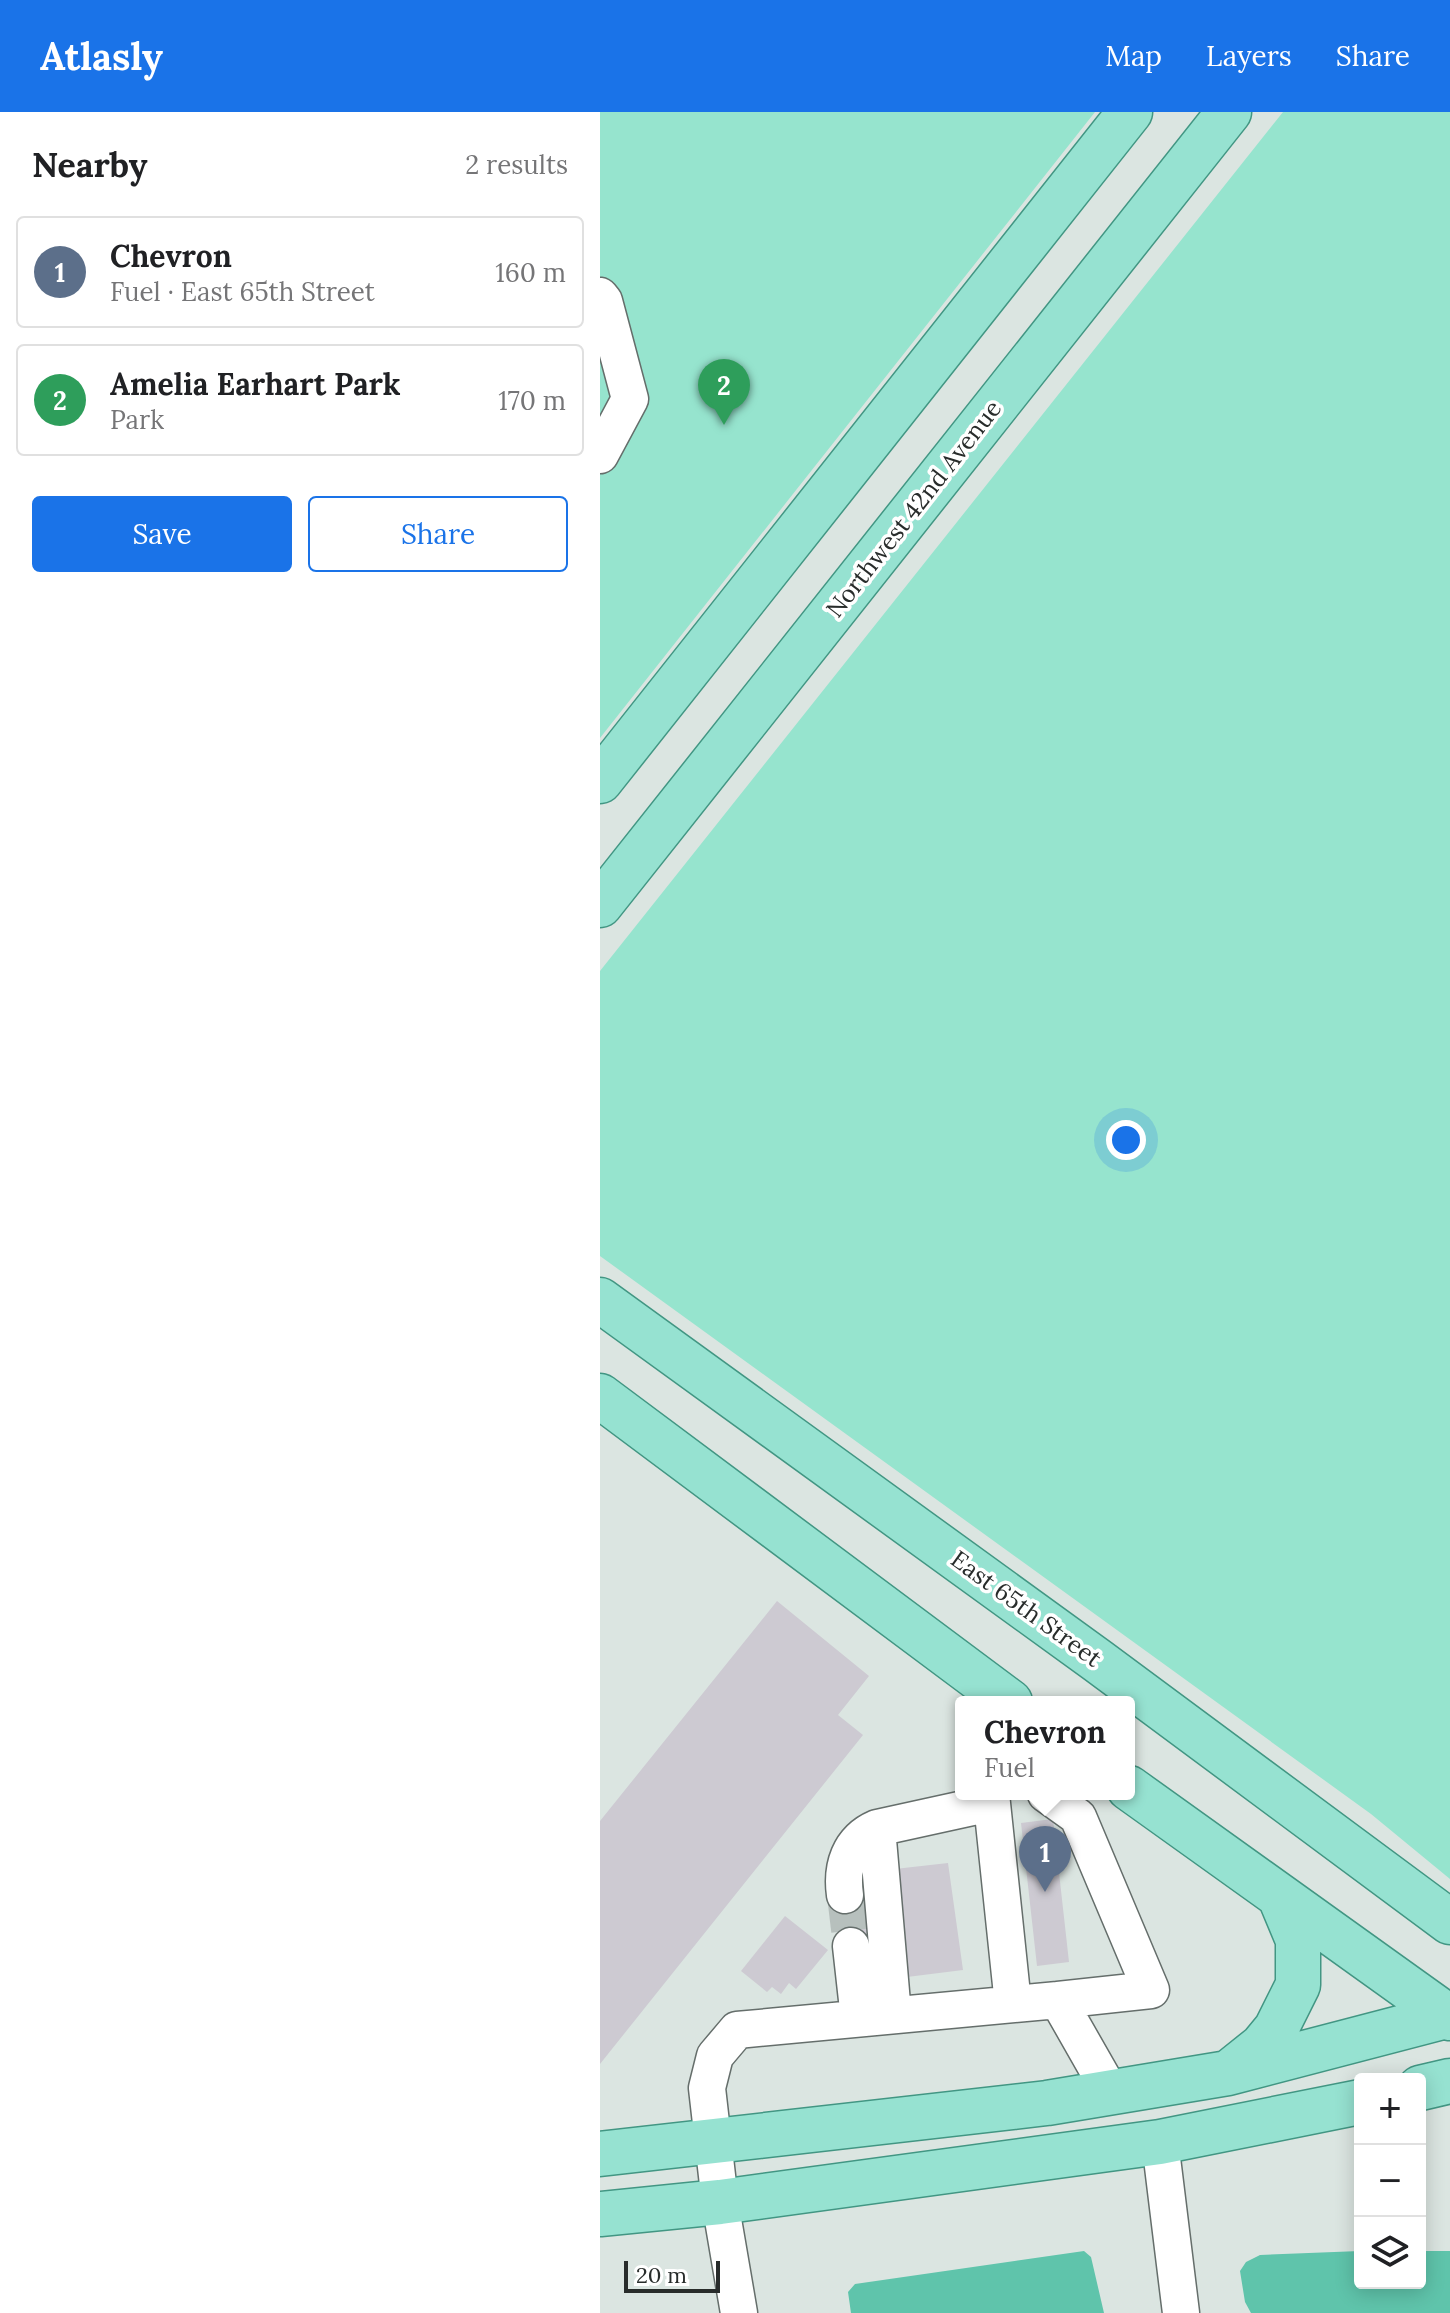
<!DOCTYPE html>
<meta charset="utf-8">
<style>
:root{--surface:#fff;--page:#f2f2f2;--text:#202124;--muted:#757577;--line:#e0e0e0;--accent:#1a73e8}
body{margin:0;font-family:Lora,serif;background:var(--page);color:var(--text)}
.controls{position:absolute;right:24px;bottom:24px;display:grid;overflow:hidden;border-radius:8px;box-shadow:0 4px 20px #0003}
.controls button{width:72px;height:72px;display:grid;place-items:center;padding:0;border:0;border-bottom:2px solid var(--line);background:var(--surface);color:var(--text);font:40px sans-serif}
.scale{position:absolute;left:24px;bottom:20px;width:96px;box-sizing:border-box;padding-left:8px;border:4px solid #282c2b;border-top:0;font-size:22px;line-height:28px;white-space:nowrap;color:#282c2b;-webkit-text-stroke:6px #fff;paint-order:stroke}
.you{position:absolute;left:526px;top:1028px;width:28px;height:28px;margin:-20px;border:6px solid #fff;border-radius:50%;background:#1a73e8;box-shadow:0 0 0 12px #1a73e833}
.badge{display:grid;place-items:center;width:52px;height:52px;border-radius:50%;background:var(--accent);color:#fff;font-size:26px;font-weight:700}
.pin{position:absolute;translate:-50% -66px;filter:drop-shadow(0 2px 4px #0008)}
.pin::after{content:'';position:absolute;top:42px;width:28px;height:24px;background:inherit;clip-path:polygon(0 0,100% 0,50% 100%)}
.popup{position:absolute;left:355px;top:1584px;width:180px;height:104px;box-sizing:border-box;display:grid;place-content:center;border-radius:8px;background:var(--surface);filter:drop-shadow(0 2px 6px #0005);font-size:26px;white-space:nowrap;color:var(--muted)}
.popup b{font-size:30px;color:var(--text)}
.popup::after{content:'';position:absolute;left:50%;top:100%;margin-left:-16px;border:16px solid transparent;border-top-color:var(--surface)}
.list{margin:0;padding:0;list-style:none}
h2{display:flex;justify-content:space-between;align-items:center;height:104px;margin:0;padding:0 32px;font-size:34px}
h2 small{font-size:26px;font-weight:400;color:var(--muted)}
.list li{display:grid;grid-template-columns:52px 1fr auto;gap:24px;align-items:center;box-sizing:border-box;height:112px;margin:0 16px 16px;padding:0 16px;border:2px solid var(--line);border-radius:8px}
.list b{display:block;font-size:30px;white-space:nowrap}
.list p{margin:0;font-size:26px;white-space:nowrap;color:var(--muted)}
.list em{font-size:26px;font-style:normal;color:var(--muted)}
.actions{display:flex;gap:16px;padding:24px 32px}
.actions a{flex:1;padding:18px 0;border:2px solid var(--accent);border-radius:8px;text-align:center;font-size:28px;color:var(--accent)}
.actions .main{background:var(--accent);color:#fff}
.icon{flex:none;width:44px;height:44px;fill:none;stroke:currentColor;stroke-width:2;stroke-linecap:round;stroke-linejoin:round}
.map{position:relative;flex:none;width:850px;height:2201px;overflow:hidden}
header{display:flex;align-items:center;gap:48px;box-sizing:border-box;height:112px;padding:0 40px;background:var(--accent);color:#fff}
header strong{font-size:38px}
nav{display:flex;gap:44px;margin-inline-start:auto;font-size:28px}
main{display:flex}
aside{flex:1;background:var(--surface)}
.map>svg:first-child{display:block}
.green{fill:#96e4ce}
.water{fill:#5fc4ab}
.building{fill:#cdcad2}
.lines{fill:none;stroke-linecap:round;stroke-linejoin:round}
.minor-tunnel{stroke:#b7c0bd;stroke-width:36;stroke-dasharray:36 18;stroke-linecap:butt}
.minor-casing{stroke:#656e6b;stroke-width:39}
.major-casing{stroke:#429683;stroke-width:47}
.minor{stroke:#fff;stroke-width:36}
.major{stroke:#96e2d1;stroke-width:44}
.labels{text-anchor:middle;stroke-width:7;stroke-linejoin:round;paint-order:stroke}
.street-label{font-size:24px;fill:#282c2b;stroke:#fff}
</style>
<header>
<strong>Atlasly</strong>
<nav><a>Map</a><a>Layers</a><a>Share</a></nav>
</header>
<main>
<aside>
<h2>Nearby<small>2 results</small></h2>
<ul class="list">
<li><span class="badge" style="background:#5c6f8a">1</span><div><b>Chevron</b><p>Fuel · East 65th Street</p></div><em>160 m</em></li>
<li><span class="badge" style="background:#2e9e5b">2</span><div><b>Amelia Earhart Park</b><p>Park</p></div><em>170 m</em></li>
</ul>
<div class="actions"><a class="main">Save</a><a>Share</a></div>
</aside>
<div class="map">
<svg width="850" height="2201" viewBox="0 0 850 2201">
<rect width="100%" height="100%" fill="#dbe5e1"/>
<path class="green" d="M0,0H495L0,626Z
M683,0H850V1767L771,1702L0,1144V859Z"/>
<path class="water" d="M484,2139L491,2145L504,2201H251L248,2180L255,2172Z
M760,2139V2171H820V2139H850V2201H651L645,2190L640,2159L646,2150L660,2143Z"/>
<path class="building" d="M177,1489L269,1564L238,1603L263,1623L0,1952V1709Z
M453,1707L469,1850L437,1854L421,1711Z
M348,1751L363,1858L299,1866L286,1758Z
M264,1781L269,1832L241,1835L235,1785Z
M185,1804L228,1838L196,1877L189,1871L181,1882L172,1875L167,1880L141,1859Z"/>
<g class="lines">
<path class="minor-tunnel" d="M245,1783L251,1834"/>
<g class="minor-casing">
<path id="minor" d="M0,184L4,189L30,287L0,343
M391,1682L413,1892
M446,1682L478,1705L551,1878L458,1888
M277,1716L293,1903
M245,1783C241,1755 249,1728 277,1716L391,1691
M251,1834L259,1906
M560,2030L581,2201
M139,2201L120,2090L107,1976L115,1944L137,1918L458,1888L511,1981"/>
</g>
<g class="major-casing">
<path id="major" d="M0,669L530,0
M0,793L629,0
M0,1188L498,1549L850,1810
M0,1284L410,1590
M529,1676L850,1906
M632,1958L662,1934L676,1917L698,1873V1828L680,1785
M820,1976L850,1969
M0,2042L447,1991L628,1961L850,1903
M0,2102L120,2090L560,2030L760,1990"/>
</g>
<use href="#minor" class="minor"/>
<use href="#major" class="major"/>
</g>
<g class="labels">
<g class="street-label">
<text transform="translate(314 397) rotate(-52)" y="8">Northwest 42nd Avenue</text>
<text transform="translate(426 1497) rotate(36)" y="8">East 65th Street</text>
</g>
</g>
</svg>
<div class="controls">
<button>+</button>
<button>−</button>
<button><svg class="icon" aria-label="layers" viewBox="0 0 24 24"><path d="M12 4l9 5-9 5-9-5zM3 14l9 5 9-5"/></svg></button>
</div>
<div class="scale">20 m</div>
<div class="you"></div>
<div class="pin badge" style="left:445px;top:1780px;background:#5c6f8a">1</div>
<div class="popup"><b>Chevron</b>Fuel</div>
<div class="pin badge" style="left:124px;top:313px;background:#2e9e5b">2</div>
</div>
</main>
